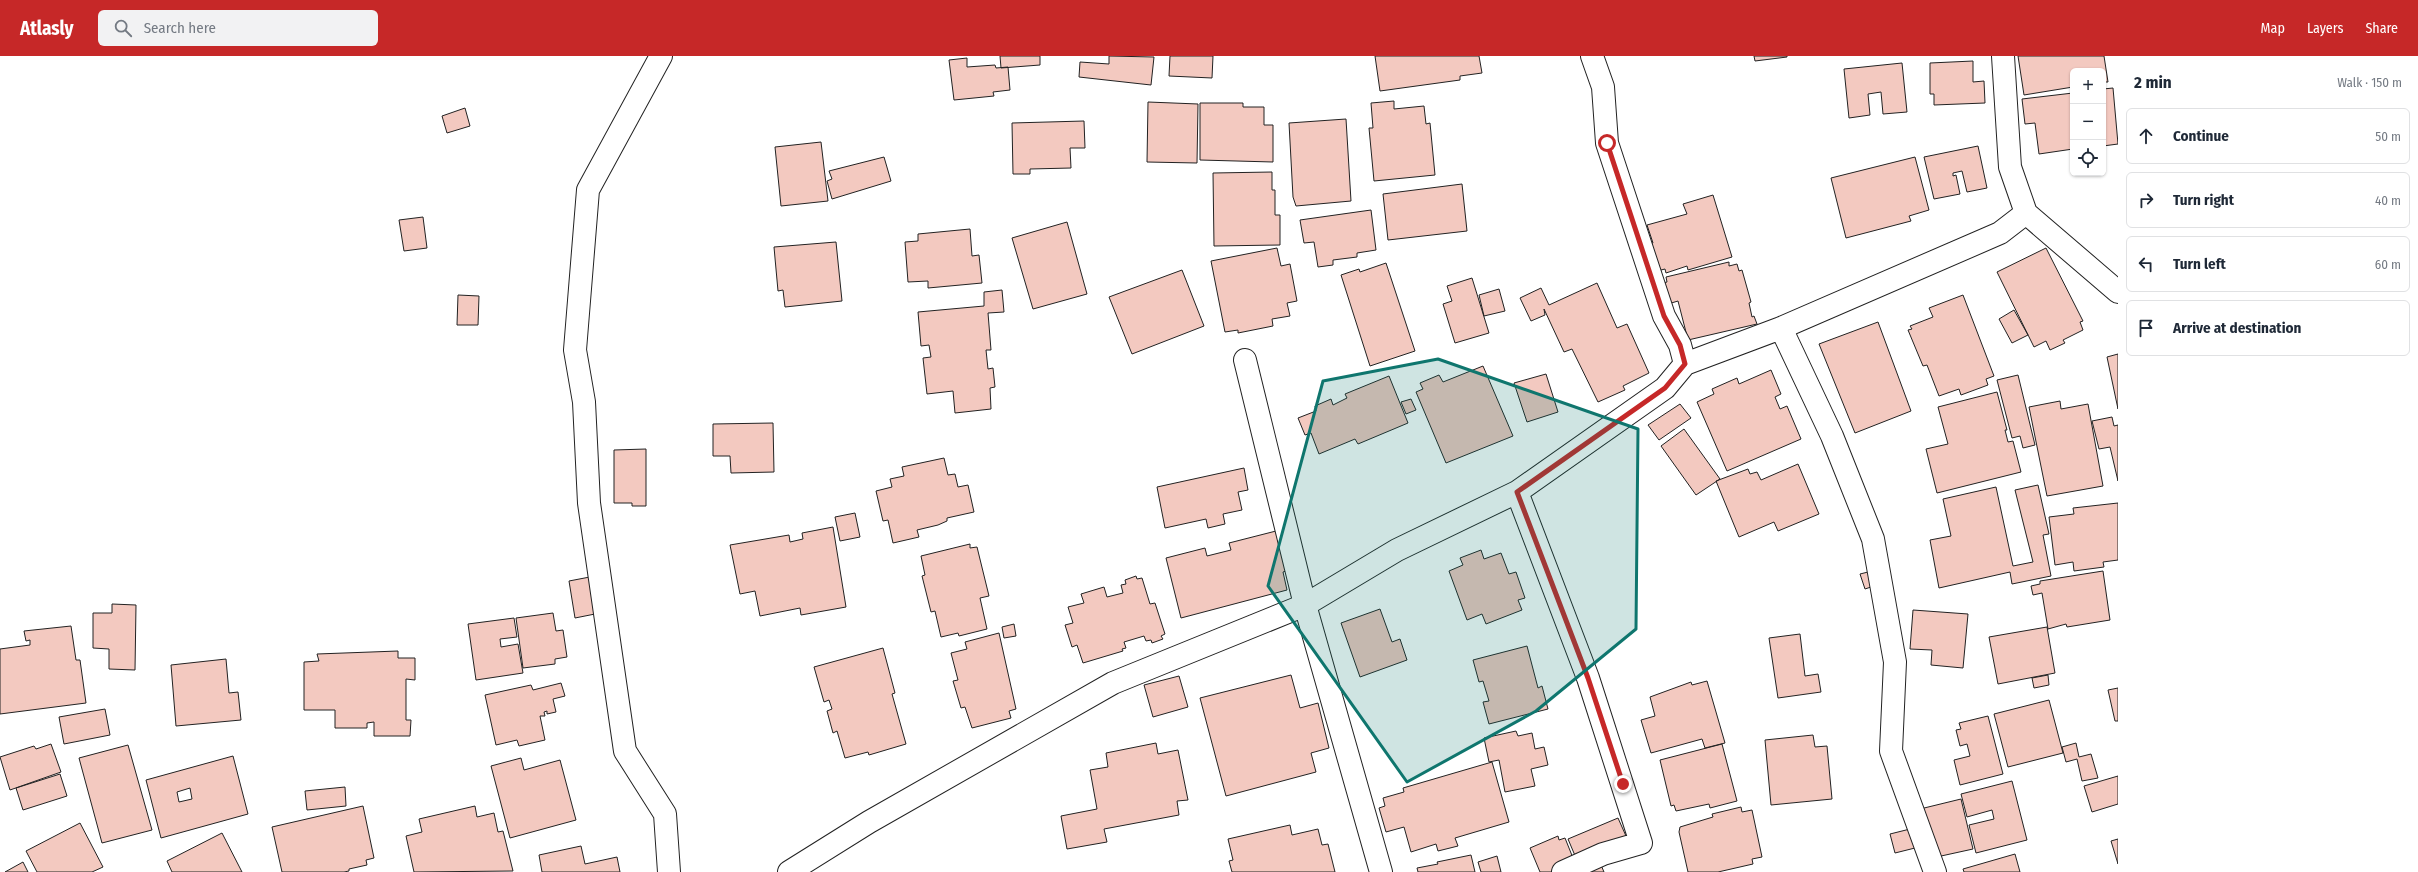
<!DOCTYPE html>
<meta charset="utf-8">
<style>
:root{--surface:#fff;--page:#f2f2f3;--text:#1f2937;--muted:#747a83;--line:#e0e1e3;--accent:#c62828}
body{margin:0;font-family:"Fira Sans Condensed",sans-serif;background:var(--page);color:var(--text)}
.controls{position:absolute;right:12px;top:12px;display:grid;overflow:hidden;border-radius:6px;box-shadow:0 1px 3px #0004}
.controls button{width:36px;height:36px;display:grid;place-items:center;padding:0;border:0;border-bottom:1px solid var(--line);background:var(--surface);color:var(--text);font:20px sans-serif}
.stop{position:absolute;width:12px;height:12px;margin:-9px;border:3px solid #c62828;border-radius:50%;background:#fff}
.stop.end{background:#c62828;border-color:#fff;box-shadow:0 1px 4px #0008}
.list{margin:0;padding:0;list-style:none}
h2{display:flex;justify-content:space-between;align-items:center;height:52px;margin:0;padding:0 16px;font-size:17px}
h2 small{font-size:13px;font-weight:400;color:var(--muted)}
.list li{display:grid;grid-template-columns:26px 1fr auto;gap:12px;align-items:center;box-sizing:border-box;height:56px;margin:0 8px 8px;padding:0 8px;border:1px solid var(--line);border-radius:6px}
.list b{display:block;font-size:15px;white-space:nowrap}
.list em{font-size:13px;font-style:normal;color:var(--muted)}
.icon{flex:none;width:22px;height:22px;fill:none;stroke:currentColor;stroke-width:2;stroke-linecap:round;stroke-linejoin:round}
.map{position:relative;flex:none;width:2118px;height:816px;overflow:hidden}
header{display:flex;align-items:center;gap:24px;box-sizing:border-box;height:56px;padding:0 20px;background:var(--accent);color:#fff}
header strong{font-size:19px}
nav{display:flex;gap:22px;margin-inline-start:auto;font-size:14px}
.search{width:280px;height:36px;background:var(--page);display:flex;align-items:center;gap:10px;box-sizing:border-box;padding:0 14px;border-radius:6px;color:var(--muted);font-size:15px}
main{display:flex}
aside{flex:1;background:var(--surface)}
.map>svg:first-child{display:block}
.building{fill:#f3c9c0;stroke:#222;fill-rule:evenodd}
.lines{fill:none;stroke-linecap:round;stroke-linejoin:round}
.minor-casing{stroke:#222;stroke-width:24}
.minor{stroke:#fff;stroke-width:22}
.route{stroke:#c62828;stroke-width:5}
.marked{fill:#0f766e;fill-opacity:0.2;stroke:#0f766e;stroke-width:3;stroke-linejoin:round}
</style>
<header>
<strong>Atlasly</strong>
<div class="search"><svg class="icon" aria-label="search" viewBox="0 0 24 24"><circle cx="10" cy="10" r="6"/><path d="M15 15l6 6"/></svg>Search here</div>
<nav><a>Map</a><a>Layers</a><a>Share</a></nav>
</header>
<main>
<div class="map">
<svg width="2118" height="816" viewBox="0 0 2118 816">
<rect width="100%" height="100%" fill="#fff"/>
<path class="building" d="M1000,0H1040V9L1001,12Z
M1109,0L1154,1L1151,29L1079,21L1080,6L1109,8Z
M1170,0H1213L1212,22L1169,20Z
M1375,0H1479L1482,17L1460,20V24L1380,35Z
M1754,0H1787V1L1755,5Z
M2018,0H2104L2108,26H2103V15H2073V31L2024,39Z
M967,2V11L995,9L996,12L1008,11L1010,34L993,36L994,40L954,44L949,4Z
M1973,5V26L1984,25L1985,47L1934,49V38H1930V7Z
M1902,7L1907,56L1883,58L1881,36L1868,38L1870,59L1849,62L1844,13Z
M2113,32L2118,88L2103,90V33Z
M2073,37V96V93L2039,98L2035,67L2025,68L2022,43Z
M1394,45V53L1424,50L1426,68L1430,67L1435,119L1374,125L1369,72H1373L1371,47Z
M1148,46L1198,48L1197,107L1147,106Z
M1200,47H1243V51H1264V69H1273V106L1200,104Z
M465,52L470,70L447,77L442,60Z
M1346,63L1351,145L1296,150L1293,141L1289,67Z
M1084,65L1085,92H1070L1071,112L1030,113V118H1013L1012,67Z
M821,86L828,145L781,150L775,91Z
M1978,90L1987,132L1967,136L1962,115L1953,117V120L1956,119L1960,138L1934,143L1924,101Z
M884,101L891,125L832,143L827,125L832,123L829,115Z
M1915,101L1929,154L1909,160L1911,165L1846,182L1831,122Z
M1272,116V134H1275V159H1280V189L1214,190L1213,117Z
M1462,128L1467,175L1388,184L1383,138Z
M1713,139L1732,201L1688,214L1687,210L1666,217L1665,213L1657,215L1649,188L1653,187L1647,169L1687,158L1683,148Z
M1371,154L1376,194L1357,197V201L1333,204V209L1318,211L1314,186L1304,187L1300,164Z
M423,161L427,192L404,195L399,164Z
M1067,166L1087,238L1033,253L1012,182Z
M970,173L972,200L979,199L982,227L928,232V225L908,226L905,186L918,185V178Z
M836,186L842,245L785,251L783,234L778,235L774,191Z
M1277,192L1281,210L1290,208L1297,245L1287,247L1290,260L1272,263L1273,270L1238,277V274L1225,276L1211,205Z
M2046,192L2083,265L2080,266L2083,274L2063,284L2065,287L2050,294L2046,285L2034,291L1997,216Z
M1729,206V210L1737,208L1739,215L1742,214L1751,246L1749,247L1752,261L1754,260L1757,268L1688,284L1678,245L1668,248L1663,227L1667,226L1666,221Z
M1386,207L1415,295L1370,310L1341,219L1359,213L1360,216Z
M1182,214L1204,270L1132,298L1109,241Z
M1472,222L1489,277L1455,287L1443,248L1452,245L1447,230Z
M1597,227L1617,272L1627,268L1649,317L1623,330L1625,334L1598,346L1572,293L1564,296L1544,253L1545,259L1531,265L1520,242L1541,232L1549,249Z
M1499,233L1505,255L1484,260L1479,239Z
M1002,234L1004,256L988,257L991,294H986L988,313L993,312L995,331L990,332L991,353L955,357L953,335L927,338L923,302L931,301L929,289L921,290L918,256L984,250V236Z
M458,239L479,240L478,269H457Z
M1963,239L1994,320L1986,323L1988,329L1961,339L1959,333L1939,340L1927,309L1923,310L1908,274L1912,273L1910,270L1933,261L1929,252Z
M2014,254L2028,279L2012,287L1999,263Z
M1878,266L1911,355L1855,377L1819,288Z
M2118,298V353L2107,301Z
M1483,310L1513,380L1446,407L1416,336L1423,333L1420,327L1439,319L1443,326Z
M1771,314L1781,338L1775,341L1780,353L1787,350L1801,383L1727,415L1697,346L1714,338L1712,333L1737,322L1739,328Z
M1546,318L1558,356L1527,366L1514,327Z
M2018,319L2035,389L2023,392L2020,380L2012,382L1997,324Z
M1389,320L1408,367L1358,388L1355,383L1319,398L1311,377L1305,379L1298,362L1316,355L1315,350L1331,343L1333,349L1347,342L1345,338Z
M1997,336L2007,374H2005L2008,386L2013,385L2021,416L1937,437L1926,393L1948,388L1938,351Z
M1411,343L1416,354L1406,358L1401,346Z
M2060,345L2061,353L2088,348L2103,430L2047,440L2029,351Z
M1680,348L1691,362L1659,384L1648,369Z
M2112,361L2114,370L2118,369V425L2110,391L2099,393L2092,365Z
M773,367L774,416L731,417L730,400H713V368Z
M1684,373L1720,423L1696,439L1661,390Z
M646,393V450H632V447H614V394Z
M944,402L948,419L955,418L958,431L968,429L974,456L947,462V465L938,469L917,474L919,481L893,487L888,464L883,465L876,435L892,431L890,423L904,420L902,411Z
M1798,408L1819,458L1778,475L1774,466L1739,481L1716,425L1748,413L1750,418L1757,416L1761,424Z
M1244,412L1248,434L1238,436L1242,454L1223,458L1225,468L1208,472L1206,463L1165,472L1157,431Z
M2038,429L2049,478L2043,479L2051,520L2012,528L2010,516L1939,532L1930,484L1951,480L1943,443L1996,431L2013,510L2033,506L2015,434Z
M2118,447V504L2103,506L2104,511L2074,515L2073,506L2055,509L2049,461L2074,458L2073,452Z
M855,457L860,481L840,485L835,461Z
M833,471L846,551L801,559L800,552L760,560L755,535L740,538L730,489L789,479L790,486L803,483L802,477Z
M1276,475L1286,515L1283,516L1287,534L1181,562L1166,502L1205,492L1207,500L1231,494L1229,487Z
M970,488V492L977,491L989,540L980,542L987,573L959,580L958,577L941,581L935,555L931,556L922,520L925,519L921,500Z
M1481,494L1484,503L1501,497L1509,518L1516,516L1525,542L1518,544L1522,554L1486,568L1482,558L1467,564L1449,515L1463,509L1460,502Z
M1872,515L1877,529L1865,533L1860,518Z
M2103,515L2110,564L2067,571L2066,568L2048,573L2042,537L2033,539L2031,530L2040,528V525Z
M595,520L600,557L575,562L569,525Z
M1136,520L1137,523L1142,522L1150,548L1155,547L1165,578L1161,580L1163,583L1152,587L1151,584L1146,585L1144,580L1124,586L1126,592L1122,593L1123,595L1083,607L1077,589L1072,591L1065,569L1073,567L1068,551L1084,547L1081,538L1104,531L1107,541L1123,537L1121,529L1126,528L1125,524Z
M112,548L136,549L135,614L109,613V593L93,592V557H112Z
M1380,553L1392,586L1400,583L1407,604L1360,621L1341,567Z
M1913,554L1968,558L1963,612L1931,609L1932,594L1910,593Z
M553,557L556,575L563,574L567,601L555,603V608L523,612L516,562Z
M514,562L517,581L500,583L501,591L518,588L523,617L476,624L468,568Z
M1014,568L1016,580L1004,582L1002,571Z
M71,570L76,604H80L86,647L0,658V593L30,589V584L26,585L24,575Z
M2047,571L2055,617L1998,628L1989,581Z
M999,577L1016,653L1009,655L1011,662L972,672L965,651L961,652L953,625L958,624L951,597L967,593L965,586Z
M1800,578L1805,620L1818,618L1821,636L1778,642L1769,582Z
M1527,590L1538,632L1542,630L1548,653L1489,668L1483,646L1489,645L1483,625L1479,626L1473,604Z
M883,592L895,637L892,638L906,688L869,699L868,696L845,702L837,675L833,677L827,655L832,653L829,644L824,646L814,611Z
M398,595V602H415V624L406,623V664H411L410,680H374V666L367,667V672H335V654H304V606L319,605L317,598Z
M226,603L229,637L238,636L241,664L176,670L171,609Z
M1291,619L1300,652L1318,647L1329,692L1311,697L1316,716L1226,740L1200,642Z
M2048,619L2049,629L2034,632L2032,622Z
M1179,620L1188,651L1153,661L1144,629Z
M1707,625L1725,687L1705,692L1702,683L1651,697L1641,664L1655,660L1650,641L1691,626L1692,629Z
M561,627L565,640L553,643L556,656L547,658V655L544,656L545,660H540L545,684L519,690L517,684L496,689L485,639L531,629L533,634Z
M2118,632V665H2115L2108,634Z
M2049,644L2063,697L2008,711L1994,658Z
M105,653L110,679L64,688L59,661Z
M1988,660L2003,718L1960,729L1954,704L1970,700L1967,688L1960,690L1956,674L1961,673L1959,667Z
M1516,675L1518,680L1532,677L1535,693L1544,691L1548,709L1531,713L1535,730L1505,736L1499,704L1489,706L1484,682Z
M1813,679L1815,691L1827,690L1832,743L1771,749L1765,684Z
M1156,687L1158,698L1178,694L1188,744L1177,745L1179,759L1104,773L1107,786L1067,793L1061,760L1097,753L1090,714L1108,711L1106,697Z
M2076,687L2079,701L2091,698L2098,722L2082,725L2077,703L2066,706L2062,691Z
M51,688L61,716L10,734L0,701L34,690L36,693Z
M1722,688L1737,745L1710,752L1709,748L1676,755L1674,749L1671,750L1660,704Z
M128,689L152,774L102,787L79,702Z
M233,700L248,758L161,782L146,724ZM190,732L192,743L179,746L177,736Z
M521,702L524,714L560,704L576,764L510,782L491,710Z
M1492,706L1509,766L1455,782L1458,790L1438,795L1436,788L1411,796L1404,771L1386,776L1379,752L1385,750L1383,742L1404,736L1403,732Z
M60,718L67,740L23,754L16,732Z
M2118,720V748L2092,756L2084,730Z
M2012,725L2027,784L1976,797L1969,769L1994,763L1992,754L1967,761L1961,738Z
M345,731L346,750L307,754L305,735Z
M1961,743L1973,793L1932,802L1920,753Z
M363,750L374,802L366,804L367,809L349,813V815L344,816H282L272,771Z
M475,750L477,761L494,757L498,776L503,775L513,815L414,816L406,780L422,776L419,763Z
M1741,751L1742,756L1752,754L1762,801L1752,803L1753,808L1718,816H1688L1679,776L1680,771L1713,761L1712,758Z
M1618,762L1626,780L1576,802L1568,783Z
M80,767L103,811L92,816H37L26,795Z
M1290,769L1292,779L1318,773L1322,789L1328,788L1335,816H1232L1229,805L1233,804L1228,783Z
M1914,772L1919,791L1895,797L1890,778Z
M222,777L242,816H172L167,805Z
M1558,780L1559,784L1565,782L1573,802L1569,808L1551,816H1540L1530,792Z
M2118,783V808L2111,785Z
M581,790L585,808L617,801L620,816H542L539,799Z
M2015,798L2020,816H1964L1963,813Z
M1471,799L1475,816H1418L1417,812L1438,808L1437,806Z
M1497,800L1501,816H1481L1478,806Z
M23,806L28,816H5Z
M1601,809L1604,816H1587Z"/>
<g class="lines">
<g class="minor-casing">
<path id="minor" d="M661,0L588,134L575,294L584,346L589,447L625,695L665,758L669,816
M1592,0L1603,31L1607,87L1664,260L1680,289L1685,308
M2003,0L2010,111L2026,157
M1781,272L1832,380L1873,483L1895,606L1891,695L1935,816
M1245,304L1305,549L1381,816
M1517,436L1588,622L1641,787L1603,798L1563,816
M789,816L869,766L1113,627L1305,549L1397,494L1517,436L1665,332L1685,308L1781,272L2000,177L2026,157L2118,236"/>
</g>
<use href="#minor" class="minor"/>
</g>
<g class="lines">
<path class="route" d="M1607,87L1664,260L1680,289L1685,308L1665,332L1517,436L1588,622L1623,728"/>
</g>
<path class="marked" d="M1438,303L1638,373L1636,573L1536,655L1407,726L1268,530L1323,325Z"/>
</svg>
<div class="controls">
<button>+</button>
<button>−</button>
<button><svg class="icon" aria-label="locate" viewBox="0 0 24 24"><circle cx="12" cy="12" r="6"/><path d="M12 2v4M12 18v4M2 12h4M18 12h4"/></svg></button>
</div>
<div class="stop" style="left:1607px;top:87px"></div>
<div class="stop end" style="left:1623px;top:728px"></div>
</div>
<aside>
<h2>2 min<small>Walk · 150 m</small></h2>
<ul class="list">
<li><svg class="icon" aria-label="ahead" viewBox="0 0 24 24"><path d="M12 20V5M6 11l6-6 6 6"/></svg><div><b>Continue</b></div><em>50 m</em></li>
<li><svg class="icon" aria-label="right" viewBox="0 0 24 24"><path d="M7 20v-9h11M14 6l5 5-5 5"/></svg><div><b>Turn right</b></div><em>40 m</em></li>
<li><svg class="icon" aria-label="left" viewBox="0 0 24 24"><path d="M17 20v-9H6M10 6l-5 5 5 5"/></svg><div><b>Turn left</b></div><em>60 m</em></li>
<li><svg class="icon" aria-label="arrive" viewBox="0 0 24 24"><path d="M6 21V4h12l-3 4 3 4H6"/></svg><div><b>Arrive at destination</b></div></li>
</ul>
</aside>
</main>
